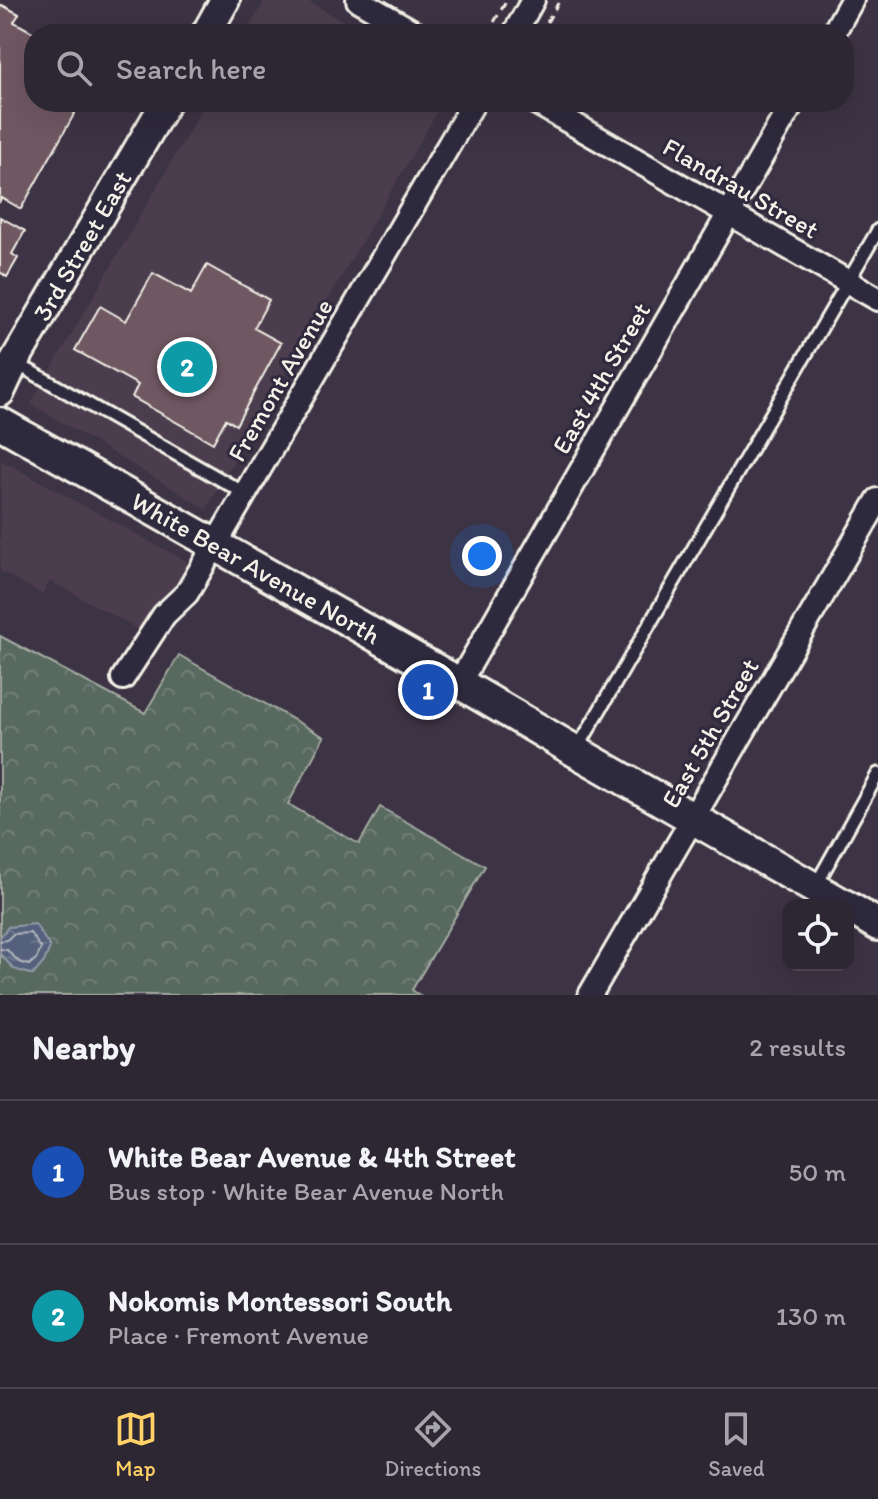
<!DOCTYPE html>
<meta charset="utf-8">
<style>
:root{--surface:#2d2633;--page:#39323f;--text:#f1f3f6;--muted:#a7a5ac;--line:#48434e;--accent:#ffd166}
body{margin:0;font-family:Itim,sans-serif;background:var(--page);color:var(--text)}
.controls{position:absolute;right:24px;bottom:24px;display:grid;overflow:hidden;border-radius:16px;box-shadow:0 8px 32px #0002}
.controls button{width:72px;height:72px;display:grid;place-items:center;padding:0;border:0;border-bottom:2px solid var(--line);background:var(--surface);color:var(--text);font:40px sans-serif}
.you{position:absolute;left:482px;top:556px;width:28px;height:28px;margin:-20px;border:6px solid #fff;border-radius:50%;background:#1a73e8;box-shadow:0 0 0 12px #1a73e833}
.badge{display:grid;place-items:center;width:52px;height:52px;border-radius:50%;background:var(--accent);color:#fff;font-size:26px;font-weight:700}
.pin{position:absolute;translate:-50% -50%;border:4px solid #fff;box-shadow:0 2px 8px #0006}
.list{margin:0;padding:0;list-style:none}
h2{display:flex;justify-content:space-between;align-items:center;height:104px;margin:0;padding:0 32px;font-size:34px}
h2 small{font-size:26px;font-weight:400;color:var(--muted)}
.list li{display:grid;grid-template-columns:52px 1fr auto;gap:24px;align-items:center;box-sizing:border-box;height:144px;padding:0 32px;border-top:2px solid var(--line)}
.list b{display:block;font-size:30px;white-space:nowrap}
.list p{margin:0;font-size:26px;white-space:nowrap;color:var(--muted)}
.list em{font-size:26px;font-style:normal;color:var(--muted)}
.icon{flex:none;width:44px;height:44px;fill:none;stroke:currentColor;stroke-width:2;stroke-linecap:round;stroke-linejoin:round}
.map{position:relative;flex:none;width:878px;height:995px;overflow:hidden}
.search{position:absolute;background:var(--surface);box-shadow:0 8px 32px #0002;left:24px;right:24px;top:24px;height:88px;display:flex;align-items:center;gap:20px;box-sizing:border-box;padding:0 28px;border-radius:32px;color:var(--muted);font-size:30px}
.sheet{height:392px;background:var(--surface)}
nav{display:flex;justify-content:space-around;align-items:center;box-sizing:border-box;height:112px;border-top:2px solid var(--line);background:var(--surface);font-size:22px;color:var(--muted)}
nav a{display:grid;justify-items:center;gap:4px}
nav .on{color:var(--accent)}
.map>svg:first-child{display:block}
.built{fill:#4b3e4d}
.forest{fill:url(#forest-crowns);stroke:#a6ada4;stroke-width:2}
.water{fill:url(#water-ripples);stroke:#949ba8;stroke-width:2}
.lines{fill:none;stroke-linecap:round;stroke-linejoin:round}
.shore{stroke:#b4b7bd;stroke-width:2}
.building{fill:#6f5862;stroke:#f4f1e8;stroke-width:2}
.service-casing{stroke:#f4f1e8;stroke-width:17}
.minor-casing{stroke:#f4f1e8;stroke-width:28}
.tertiary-casing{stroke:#f4f1e8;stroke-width:34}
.secondary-casing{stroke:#f4f1e8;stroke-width:36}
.path{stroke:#f4f1e8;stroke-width:3;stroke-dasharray:8 6;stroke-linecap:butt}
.service{stroke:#2f2a3d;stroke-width:11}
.minor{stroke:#2f2a3d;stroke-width:22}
.tertiary{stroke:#2f2a3d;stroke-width:28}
.secondary{stroke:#2f2a3d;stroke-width:30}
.labels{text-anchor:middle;stroke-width:6;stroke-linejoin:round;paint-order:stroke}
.street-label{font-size:26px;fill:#f4f1e8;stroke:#2f2a3d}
</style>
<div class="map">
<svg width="878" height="995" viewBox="0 0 878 995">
<defs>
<pattern id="forest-crowns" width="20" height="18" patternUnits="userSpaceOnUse" patternTransform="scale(2)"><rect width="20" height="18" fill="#586961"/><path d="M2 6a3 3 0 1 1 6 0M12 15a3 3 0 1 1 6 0" fill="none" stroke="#717f78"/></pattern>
<pattern id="water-ripples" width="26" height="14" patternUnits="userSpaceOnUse" patternTransform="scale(2)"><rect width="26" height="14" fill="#54617d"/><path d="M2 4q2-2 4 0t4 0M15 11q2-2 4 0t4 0" fill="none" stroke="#6d788f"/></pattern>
</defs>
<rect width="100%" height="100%" fill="#3c3344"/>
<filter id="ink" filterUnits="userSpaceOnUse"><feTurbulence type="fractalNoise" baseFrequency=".0125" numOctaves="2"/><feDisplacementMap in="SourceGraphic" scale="16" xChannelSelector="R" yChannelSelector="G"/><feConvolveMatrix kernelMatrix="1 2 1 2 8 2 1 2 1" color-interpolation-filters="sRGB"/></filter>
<g filter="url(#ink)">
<path class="built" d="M265,0H306L366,34H245Z
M206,102H443L206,509L31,404Z
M1,460L191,564L149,635L50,581L42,594L0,571Z"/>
<path class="forest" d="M0,636L145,713L179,655L324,737L288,804L359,844L380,807L485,866L412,990L419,995H0Z"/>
<path class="water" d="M35,924L50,947L44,962L33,975L14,969L0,954V937L8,927Z"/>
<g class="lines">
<path class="shore" d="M0,941L7,940L13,934L30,933L41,948L37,958L29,965L19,962L7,950L0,949"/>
</g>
<path class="building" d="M2,5L19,14L14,22L36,34H34V102H81L21,209L2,198L0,201V8Z
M0,217L25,231L12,254L18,258L7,277L0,272Z
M207,265L269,300L254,328L281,343L236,425L226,419L213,443L132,397L138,385L75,350L100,306L126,321L153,273L191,294Z"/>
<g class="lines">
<g class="service-casing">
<path id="service" d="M14,362L246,494
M576,751L878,230
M816,885L878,774"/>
</g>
<g class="minor-casing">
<path id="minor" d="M358,0L417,34
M514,34L533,0
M833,34L852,0
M535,102L878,299
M123,678L164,615L187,593L474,102
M459,683L793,102
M590,995L878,500"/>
</g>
<g class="tertiary-casing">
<g id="tertiary">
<path d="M206,34L225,0"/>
<path id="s1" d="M0,392L14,362L166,102"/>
</g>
</g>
<g class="secondary-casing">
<g id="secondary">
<path id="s2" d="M0,423L459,683L575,751L844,905"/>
<path d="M848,907L878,925"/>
</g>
</g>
<path class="path" d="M487,34L507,0
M540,34L560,0"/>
<use href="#service" class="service"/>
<use href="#minor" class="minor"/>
<use href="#tertiary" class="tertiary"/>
<use href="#secondary" class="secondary"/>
</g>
</g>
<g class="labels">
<g class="street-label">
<text transform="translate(741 188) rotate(30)" y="9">Flandrau Street</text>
<text dy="9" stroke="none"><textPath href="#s1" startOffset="168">3rd Street East</textPath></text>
<text transform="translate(601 378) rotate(-60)" y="9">East 4th Street</text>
<text transform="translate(280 380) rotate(-60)" y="9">Fremont Avenue</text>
<text dy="9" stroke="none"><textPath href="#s2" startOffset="294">White Bear Avenue North</textPath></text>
<text transform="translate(710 733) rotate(-60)" y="9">East 5th Street</text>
</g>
</g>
</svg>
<div class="controls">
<button><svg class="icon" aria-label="locate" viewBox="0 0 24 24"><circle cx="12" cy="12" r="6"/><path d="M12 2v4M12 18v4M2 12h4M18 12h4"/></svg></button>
</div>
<div class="you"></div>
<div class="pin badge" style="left:428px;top:690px;background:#1a4fb4">1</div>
<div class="pin badge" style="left:187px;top:367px;background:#0f9aa8">2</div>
<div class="search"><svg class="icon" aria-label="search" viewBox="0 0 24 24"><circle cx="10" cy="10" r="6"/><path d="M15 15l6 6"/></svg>Search here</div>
</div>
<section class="sheet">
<h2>Nearby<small>2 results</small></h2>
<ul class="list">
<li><span class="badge" style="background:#1a4fb4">1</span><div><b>White Bear Avenue &amp; 4th Street</b><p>Bus stop · White Bear Avenue North</p></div><em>50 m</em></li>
<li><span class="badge" style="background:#0f9aa8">2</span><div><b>Nokomis Montessori South</b><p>Place · Fremont Avenue</p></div><em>130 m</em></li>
</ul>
</section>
<nav>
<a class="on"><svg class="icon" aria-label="map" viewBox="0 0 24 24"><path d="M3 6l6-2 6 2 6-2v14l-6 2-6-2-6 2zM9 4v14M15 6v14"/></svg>Map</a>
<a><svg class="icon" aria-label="directions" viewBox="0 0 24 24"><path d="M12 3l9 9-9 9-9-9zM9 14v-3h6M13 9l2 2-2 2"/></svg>Directions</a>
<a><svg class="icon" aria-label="saved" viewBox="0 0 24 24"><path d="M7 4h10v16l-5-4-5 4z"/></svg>Saved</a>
</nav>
